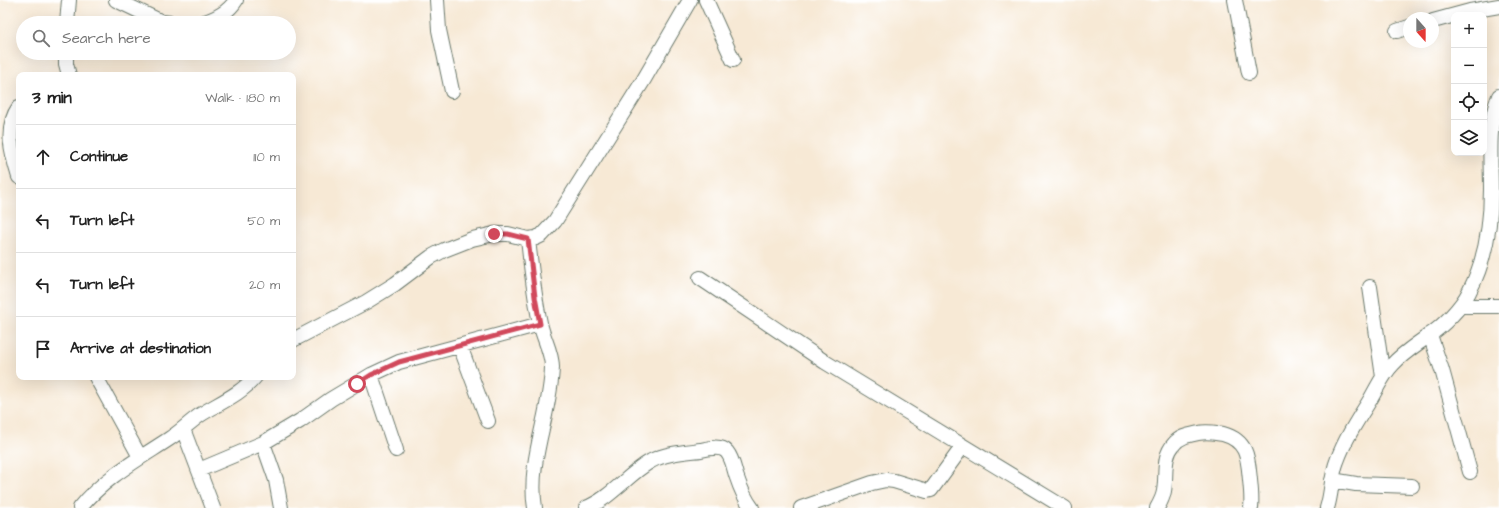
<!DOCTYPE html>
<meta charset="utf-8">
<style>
:root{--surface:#fff;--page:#f6f6f6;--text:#222;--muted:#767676;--line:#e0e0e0}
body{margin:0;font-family:"Architects Daughter",sans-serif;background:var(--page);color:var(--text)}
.controls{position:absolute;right:12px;top:12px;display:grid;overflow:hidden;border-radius:8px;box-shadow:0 4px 16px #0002}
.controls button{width:36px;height:36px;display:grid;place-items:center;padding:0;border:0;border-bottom:1px solid var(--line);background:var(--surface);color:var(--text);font:20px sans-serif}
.compass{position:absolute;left:1403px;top:12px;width:36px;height:36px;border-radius:50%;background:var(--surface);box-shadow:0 4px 16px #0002;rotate:159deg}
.stop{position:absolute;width:12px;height:12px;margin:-9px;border:3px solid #d1495b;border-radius:50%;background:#fff}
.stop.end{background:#d1495b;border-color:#fff;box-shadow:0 1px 4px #0008}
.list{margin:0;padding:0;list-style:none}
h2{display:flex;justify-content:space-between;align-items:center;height:52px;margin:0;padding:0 16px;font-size:17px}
h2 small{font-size:13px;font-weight:400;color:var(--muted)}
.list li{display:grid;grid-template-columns:26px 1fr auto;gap:12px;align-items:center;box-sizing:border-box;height:64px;padding:0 16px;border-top:1px solid var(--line)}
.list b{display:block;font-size:15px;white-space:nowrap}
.list em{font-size:13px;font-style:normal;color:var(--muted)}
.icon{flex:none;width:22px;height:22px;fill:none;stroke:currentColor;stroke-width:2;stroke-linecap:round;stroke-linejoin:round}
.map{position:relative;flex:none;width:1499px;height:508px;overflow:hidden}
.search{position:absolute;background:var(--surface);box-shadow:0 4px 16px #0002;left:16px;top:16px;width:280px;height:44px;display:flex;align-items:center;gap:10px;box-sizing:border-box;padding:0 14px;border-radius:22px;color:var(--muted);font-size:15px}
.panel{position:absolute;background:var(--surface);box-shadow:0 4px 16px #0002;left:16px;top:72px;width:280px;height:308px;border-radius:8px}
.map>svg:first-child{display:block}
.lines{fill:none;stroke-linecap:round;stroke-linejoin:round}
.street-casing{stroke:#6b796c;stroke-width:16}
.street{stroke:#fff;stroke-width:14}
.route{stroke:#d1495b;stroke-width:5}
</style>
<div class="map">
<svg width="1499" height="508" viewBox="0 0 1499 508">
<rect width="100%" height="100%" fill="#fff"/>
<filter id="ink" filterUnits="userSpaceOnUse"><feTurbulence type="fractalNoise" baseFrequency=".025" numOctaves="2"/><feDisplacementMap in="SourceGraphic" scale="8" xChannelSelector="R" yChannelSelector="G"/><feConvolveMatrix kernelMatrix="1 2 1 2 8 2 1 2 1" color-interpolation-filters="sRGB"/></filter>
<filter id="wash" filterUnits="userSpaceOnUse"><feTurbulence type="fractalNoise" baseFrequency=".012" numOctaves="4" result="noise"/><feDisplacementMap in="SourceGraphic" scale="16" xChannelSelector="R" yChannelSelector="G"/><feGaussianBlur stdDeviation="0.9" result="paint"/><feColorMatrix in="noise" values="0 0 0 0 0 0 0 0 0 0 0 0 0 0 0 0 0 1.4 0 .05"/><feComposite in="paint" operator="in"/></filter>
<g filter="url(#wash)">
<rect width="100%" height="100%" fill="#f7e9d5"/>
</g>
<g filter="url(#ink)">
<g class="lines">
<g class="street-casing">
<path id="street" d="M116,0L162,22L171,23
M437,0L439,30L452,91
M706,0L733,60
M1235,0L1249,73
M1433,21L1470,11L1499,6
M67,23L69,0
M201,23C216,19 228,13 236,0
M1397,31L1409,27
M66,53V64L69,75
M19,107C4,128 12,154 19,177
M528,239C531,267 534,295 540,323C543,338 552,352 552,367C551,414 527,460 535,508
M700,278L825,362L1065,508
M1370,287L1383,377
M1460,306H1499
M1430,335L1442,370L1470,472
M293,340L366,302L395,284L431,257L444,250L472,239L494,234H508L528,239L536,238L542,235L555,221L643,81L690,0
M460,346L488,421
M371,375L396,450
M96,377L140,457
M183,429L213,508
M263,443L276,480L281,508
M199,470L263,443L300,421L331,399L371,375L399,362L540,324
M1332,480L1356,484L1412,486
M80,508C104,478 137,460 169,439C180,432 189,423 200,415C219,403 241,394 255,377
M586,508C611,498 628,474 651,461C666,453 685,452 701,450C709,448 721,445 727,452C732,458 734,468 736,475C740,487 744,498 752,508
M801,508L872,483L886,480L894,481L927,491L931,490L963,446
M1157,508C1160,503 1163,497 1164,491C1167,475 1162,457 1174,444C1180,436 1190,435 1199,433C1207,431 1216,433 1223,434C1248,441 1248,459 1250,480C1251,489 1252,499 1251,508
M1327,508C1332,493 1331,476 1337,461C1345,439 1358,419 1370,400C1377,388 1383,374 1393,364C1403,353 1416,345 1428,336C1442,327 1462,307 1469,292C1486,260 1491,225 1491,189C1491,159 1487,125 1499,96"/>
</g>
<use href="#street" class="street"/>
</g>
</g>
<g class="lines" filter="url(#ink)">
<path class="route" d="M357,384L371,375L399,362L540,324L535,297L528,239L508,234H494"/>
</g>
</svg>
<div class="controls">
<button>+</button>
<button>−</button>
<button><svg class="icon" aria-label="locate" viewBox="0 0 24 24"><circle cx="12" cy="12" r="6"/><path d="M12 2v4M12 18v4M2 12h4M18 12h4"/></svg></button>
<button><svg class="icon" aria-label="layers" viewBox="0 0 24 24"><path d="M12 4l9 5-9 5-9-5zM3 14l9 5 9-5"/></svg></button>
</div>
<svg class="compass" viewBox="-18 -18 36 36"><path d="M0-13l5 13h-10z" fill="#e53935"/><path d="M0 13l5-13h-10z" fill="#767676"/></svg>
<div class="stop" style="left:357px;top:384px"></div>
<div class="stop end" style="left:494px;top:234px"></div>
<div class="search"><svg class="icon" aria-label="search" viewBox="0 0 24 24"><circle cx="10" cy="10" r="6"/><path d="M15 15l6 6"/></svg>Search here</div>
<section class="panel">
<h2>3 min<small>Walk · 180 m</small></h2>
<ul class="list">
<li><svg class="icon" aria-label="ahead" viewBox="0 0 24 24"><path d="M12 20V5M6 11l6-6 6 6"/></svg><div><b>Continue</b></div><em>110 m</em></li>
<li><svg class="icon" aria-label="left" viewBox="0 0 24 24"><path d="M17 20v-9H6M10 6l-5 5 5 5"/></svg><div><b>Turn left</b></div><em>50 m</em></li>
<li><svg class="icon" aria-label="left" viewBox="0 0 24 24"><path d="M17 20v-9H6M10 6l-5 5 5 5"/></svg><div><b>Turn left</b></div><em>20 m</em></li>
<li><svg class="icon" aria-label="arrive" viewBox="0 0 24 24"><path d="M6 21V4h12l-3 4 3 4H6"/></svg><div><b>Arrive at destination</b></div></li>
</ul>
</section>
</div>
